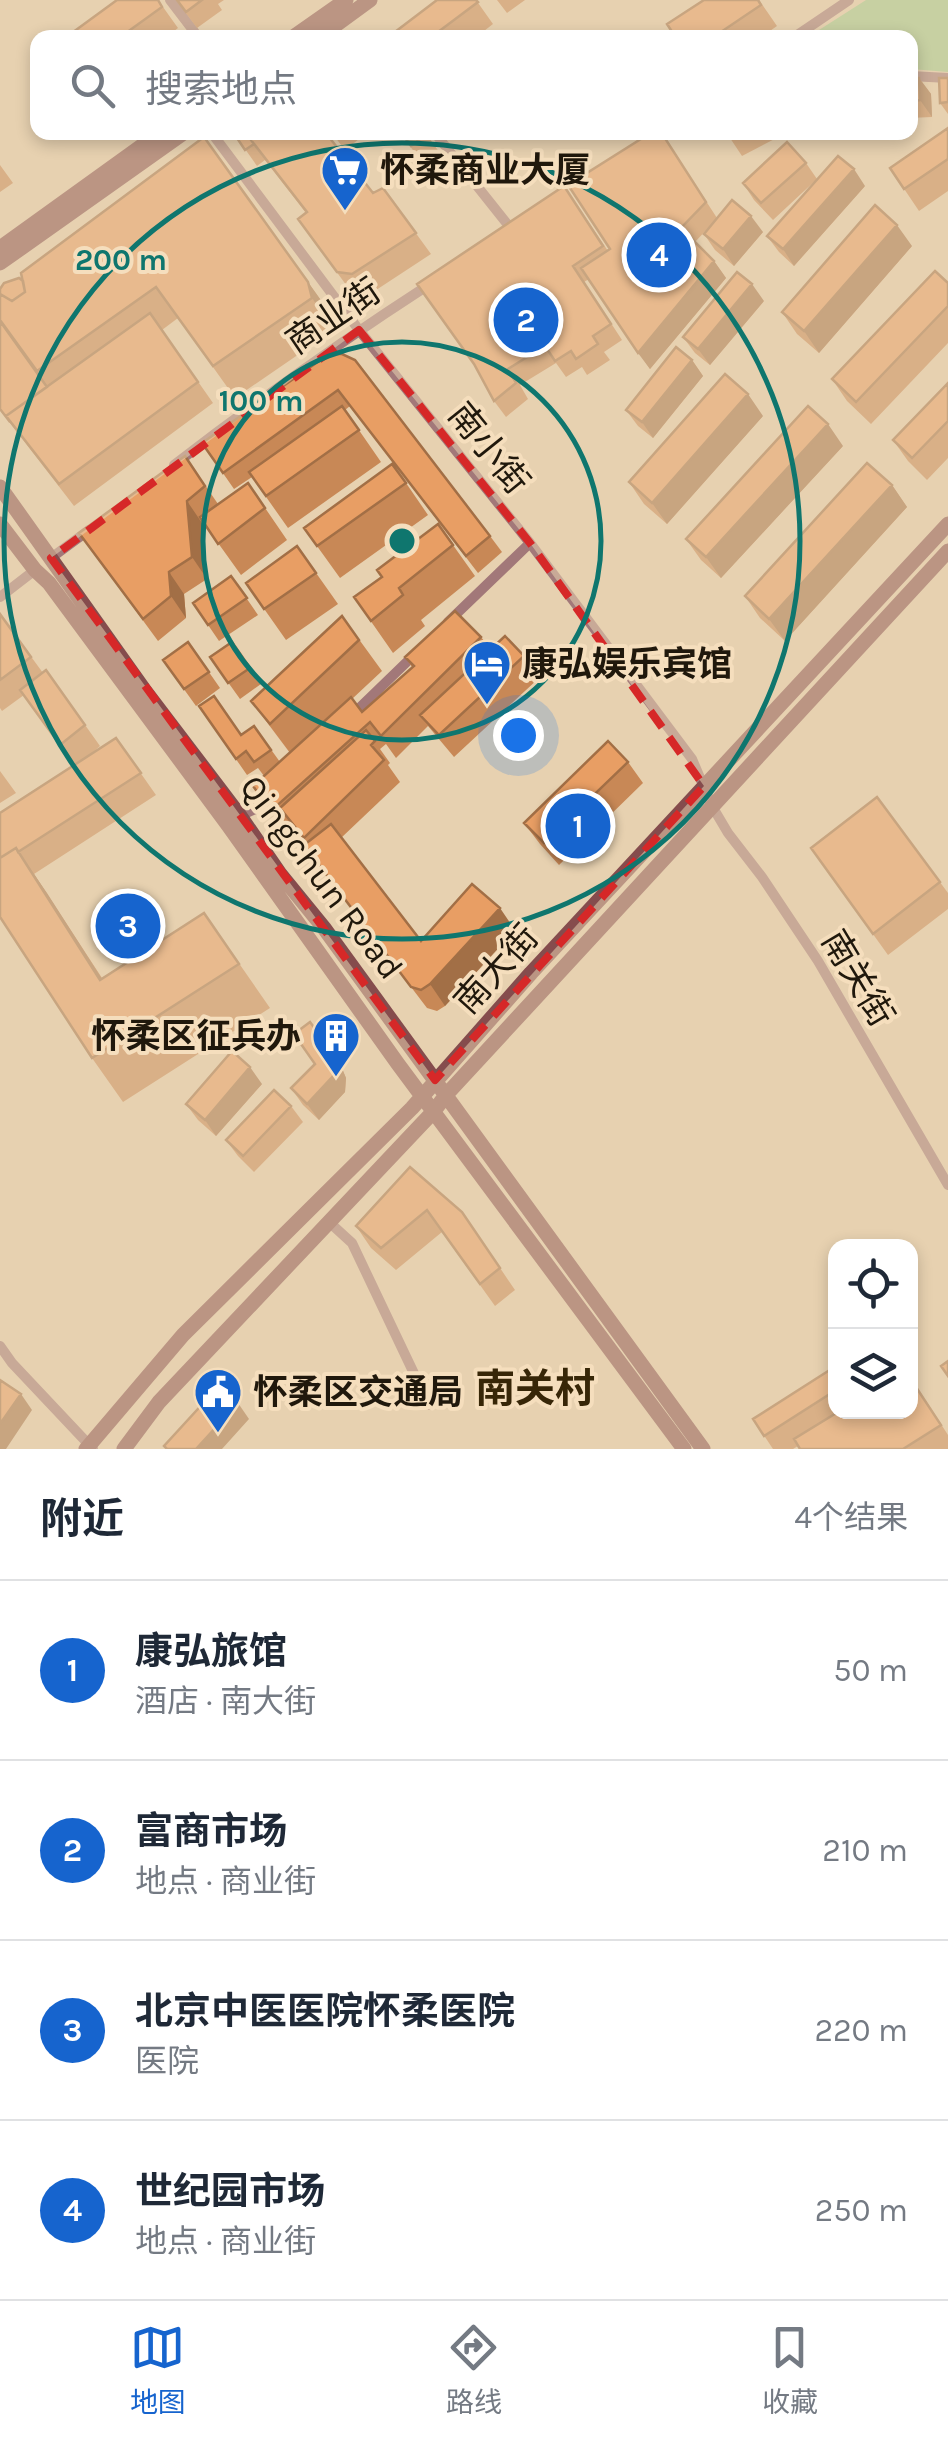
<!DOCTYPE html>
<html lang="zh">
<meta charset="utf-8">
<style>
:root{--surface:#fff;--page:#f6f6f7;--text:#1f2937;--muted:#747a83;--line:#e0e1e3;--accent:#1664ce}
body{margin:0;font-family:Karla,"Noto Sans SC",sans-serif;background:var(--page);color:var(--text)}
.controls{position:absolute;right:30px;bottom:30px;display:grid;overflow:hidden;border-radius:20px;box-shadow:0 5px 15px #0003}
.controls button{width:90px;height:90px;display:grid;place-items:center;padding:0;border:0;border-bottom:2px solid var(--line);background:var(--surface);color:var(--text);font:50px sans-serif}
.you{position:absolute;left:518px;top:735px;width:35px;height:35px;margin:-25px;border:8px solid #fff;border-radius:50%;background:#1a73e8;box-shadow:0 0 0 15px #1a73e833}
.badge{display:grid;place-items:center;width:65px;height:65px;border-radius:50%;background:var(--accent);color:#fff;font-size:32px;font-weight:700}
.pin{position:absolute;translate:-50% -50%;border:5px solid #fff;box-shadow:0 2px 10px #0006}
.list{margin:0;padding:0;list-style:none}
h2{display:flex;justify-content:space-between;align-items:center;height:130px;margin:0;padding:0 40px;font-size:42px}
h2 small{font-size:32px;font-weight:400;color:var(--muted)}
.list li{display:grid;grid-template-columns:65px 1fr auto;gap:30px;align-items:center;box-sizing:border-box;height:180px;padding:0 40px;border-top:2px solid var(--line)}
.list b{display:block;font-size:38px;white-space:nowrap}
.list p{margin:0;font-size:32px;white-space:nowrap;color:var(--muted)}
.list em{font-size:32px;font-style:normal;color:var(--muted)}
.icon{flex:none;width:55px;height:55px;fill:none;stroke:currentColor;stroke-width:2;stroke-linecap:round;stroke-linejoin:round}
.map{position:relative;flex:none;width:948px;height:1449px;overflow:hidden}
.search{position:absolute;background:var(--surface);box-shadow:0 5px 15px #0003;left:30px;right:30px;top:30px;height:110px;display:flex;align-items:center;gap:25px;box-sizing:border-box;padding:0 35px;border-radius:20px;color:var(--muted);font-size:38px}
.sheet{height:850px;background:var(--surface)}
nav{display:flex;justify-content:space-around;align-items:center;box-sizing:border-box;height:140px;border-top:2px solid var(--line);background:var(--surface);font-size:28px;color:var(--muted)}
nav a{display:grid;justify-items:center;gap:5px}
nav .on{color:var(--accent)}
.map>svg:first-child{display:block}
.green{fill:#a0cf91}
.lines{fill:none;stroke-linecap:round;stroke-linejoin:round}
.street{stroke:#a27879;stroke-width:10}
.secondary{stroke:#854c4d;stroke-width:15}
.wall{fill:#c88856}
.shaded-wall{fill:#a26f46}
.building{fill:#e89e64;stroke:#a26f46;stroke-width:2.5}
.marked{fill:none;stroke:#d62828;stroke-width:8;stroke-dasharray:20 12;stroke-linejoin:round}
.ring{fill:none;stroke:#0f766e;stroke-width:5}
.labels{text-anchor:middle;stroke-width:8;stroke-linejoin:round;paint-order:stroke}
.poi-label{font-size:35px;font-weight:bold;fill:#20180c;stroke:#f5debd;text-anchor:start}
.street-label{font-size:35px;fill:#20180c;stroke:#f5debd}
.quarter-label{font-size:40px;font-weight:bold;fill:#372607;stroke:#f5debd}
.centre{fill:#0f766e;stroke:#f5debd;stroke-width:5}
.ring-label{font-size:30px;text-anchor:middle;font-weight:bold;fill:#0f766e;stroke:#f5debd;stroke-width:8;stroke-linejoin:round;paint-order:stroke}
</style>
<div class="map">
<svg width="948" height="1449" viewBox="0 0 948 1449">
<rect width="100%" height="100%" fill="#e7d1b0"/>
<path class="green" d="M866,0H948V72L911,69L910,38L808,37Z"/>
<g class="lines">
<path class="street" d="M170,0L199,38
M793,38L849,0
M910,76L948,78
M211,132L359,330L530,543L692,759L712,806L728,833L762,877L818,961L948,1185
M438,137L512,230
M174,465C257,401 342,341 430,284
M51,558L89,530
M0,597L35,570
M448,622L530,543
M351,716L414,655
M240,816L253,810L270,794
M329,1222L352,1243L429,1405
M0,1346L12,1363L93,1449"/>
<path class="secondary" d="M292,38L346,0
M318,38L370,0
M0,248L161,132
M0,263L185,132
M0,487L145,691L240,816L280,874L324,928L703,1449
M0,524L35,570L49,583L228,825L398,1064L684,1449
M86,1449L183,1335L412,1108L531,973L948,524
M124,1449L159,1402L434,1111L446,1095L948,551"/>
</g>
<path class="wall" d="M158,0L178,28L165,38H65Z
M176,0H224L218,4L222,10L197,28Z
M476,0L493,24L475,38H387Z
M497,0H525L507,13Z
M759,0L777,26L760,38H676Z
M910,78H919L931,94L932,117L910,118Z
M948,78V114L940,103Z
M948,128V191L919,211L890,168Z
M233,132L373,193L383,188L431,254L367,296L352,293L298,219L306,213L265,160L257,166Z
M331,132H368L345,150Z
M399,132H425L442,156L426,167Z
M661,132L717,218L763,232L734,266L715,250L704,234L711,225L695,242L714,261L726,278L650,369L589,279L584,282L622,340L604,352L610,360L587,375L582,367L566,377L556,363L520,385L528,399L506,417L494,401L564,186L608,251L610,249Z
M726,132H788L742,156Z
M204,137L330,313L334,330L235,398L178,318L162,330L213,403L74,506L0,410L23,281Z
M806,163L817,179L773,220L754,200L743,183Z
M0,165L13,183L0,192Z
M865,186L794,266L779,252L767,236Z
M912,246L819,353L797,334L782,312Z
M948,283V343L871,424L847,401L832,379Z
M764,301L710,365L695,353L683,337Z
M329,354L490,536L502,552L478,573L350,406L345,410L381,462L288,528L252,477L234,489L202,443Z
M692,360L703,376L653,438L638,426L626,410Z
M948,383V458L927,480L908,461L893,440Z
M763,416L667,524L644,504L629,482Z
M843,446L721,578L701,560L686,539Z
M185,456L218,504L248,483L287,540L241,575L203,522L202,523L207,579L184,594L186,618L158,641L95,555Z
M406,483L428,515L340,578L304,528Z
M892,485L907,507L785,641L760,618L745,596Z
M438,524L475,576L421,620L425,626L393,653L354,597L382,577Z
M297,546L338,604L286,640L246,583Z
M231,576L258,615L219,641L193,603Z
M0,614L43,673L46,670L100,746L91,754L116,738L156,795L34,874L102,978L204,913L270,1008L123,1102L92,1058L0,813L74,765L24,695L2,711L0,708Z
M342,616L382,671L352,699L362,712L412,667L405,657L481,637L491,650L524,656L539,678L454,757L428,726L396,758L386,744L380,749L390,763L388,765L400,782L341,838L421,941L515,930L445,1006L437,1011L427,1008L319,866L304,845L306,843L293,827L287,833L253,786L264,776L258,768L247,775L199,706L241,735L254,726L280,762L290,753L251,701Z
M188,642L220,688L196,706L163,660Z
M232,642L261,684L240,699L210,657Z
M628,762L643,783L559,865L540,844L524,823Z
M0,771L16,793L0,803Z
M877,797L948,893V909L888,955L811,848Z
M341,1066L346,1078L345,1092L319,1120L303,1105L291,1088Z
M262,1084L216,1136L198,1120L186,1104Z
M291,1106L303,1122L254,1172L238,1156L226,1140Z
M410,1167L462,1212L515,1290L495,1306L442,1232L396,1270L371,1248L356,1226Z
M836,1366V1412H910V1376L948,1435V1449H800L798,1446L793,1449H773L753,1419Z"/>
<path class="shaded-wall" d="M919,78L931,94L932,117L920,100Z
M854,169L865,186L794,266L783,249Z
M751,216L763,232L734,266L723,249Z
M897,225L912,246L819,353L804,331Z
M714,261L726,278L650,369L638,353Z
M308,282L330,313L334,330L312,298Z
M752,284L764,301L710,365L698,349Z
M692,360L703,376L653,438L642,422Z
M748,394L763,416L667,524L652,503Z
M828,424L843,446L721,578L706,557Z
M892,485L907,507L785,641L769,619Z
M187,501L202,523L207,579L192,557Z
M169,572L184,594L186,618L171,596Z
M16,848L47,893L131,1024L100,980Z
M500,908L515,930L445,1006L430,984Z
M330,1049L341,1066L346,1078L345,1092L319,1120L307,1104Z
M250,1067L262,1084L216,1136L205,1120Z
M21,1394L32,1410L6,1449H0V1424Z
M238,1403L249,1419L222,1449H196Z"/>
<path class="building" d="M117,0H158L162,7L119,38H65Z
M177,0H202L186,12Z
M437,0H476L478,2L430,38H387Z
M704,0H758L761,5L712,38H676L667,24Z
M910,78H919L920,100L910,101Z
M939,78H948V102L940,103Z
M948,128V159L904,189L890,168Z
M233,132H261L251,140L254,144L245,150Z
M261,132H325L373,193L383,188L416,233L352,274L337,272L298,219L307,212L251,140Z
M401,132H425L427,134L411,146Z
M652,132H661L706,202L681,228L714,261L638,353L581,268L610,249L568,185Z
M204,137L308,282L312,298L213,366L156,287L37,371L0,320V294L12,301L25,292L21,273Z
M787,142L806,163L761,203L743,183Z
M838,156L854,169L783,249L767,236Z
M564,186L603,246L573,266L611,324L593,336L598,344L576,359L571,351L555,361L545,346L508,369L516,383L494,401L474,364L417,284Z
M732,200L751,216L723,249L704,234Z
M875,205L897,225L804,331L782,312Z
M935,271L948,283V306L856,402L832,379Z
M737,272L752,284L698,349L683,337Z
M19,278L23,281L25,292L12,301L0,294V289L4,283Z
M150,313L198,382L59,484L6,416Z
M0,321L47,387L6,416L10,422L0,409Z
M676,347L692,360L642,422L626,410Z
M329,354H342L355,360L490,536L466,556L338,390L223,473L202,443Z
M725,374L748,394L652,503L629,482Z
M948,383V421L912,458L893,440Z
M342,406L359,430L266,496L249,472Z
M808,406L828,424L706,557L686,539Z
M185,456L205,486L187,501L192,557L169,572L171,596L143,619L79,533Z
M867,463L892,485L769,619L745,596Z
M392,464L406,483L317,546L304,528Z
M248,483L265,508L218,544L200,517Z
M438,524L453,545L399,588L403,595L371,621L354,597L382,577L377,570Z
M297,546L316,573L264,609L246,583Z
M231,576L247,598L208,625L193,603Z
M455,611L481,637L381,736L370,722L271,811L253,786L351,697L362,712L414,666L405,657Z
M0,614L31,657L0,680Z
M342,616L359,640L270,724L251,701Z
M505,636L524,656L439,735L420,715Z
M188,642L209,672L184,689L163,660Z
M232,642L250,668L228,683L210,657Z
M46,670L85,725L60,745L20,690Z
M214,696L241,735L254,726L271,750L254,762L246,751L236,759L199,706Z
M366,730L375,741L371,745L384,760L304,838L280,808Z
M116,738L141,773L18,852L16,848L0,858V813Z
M608,741L628,762L544,843L524,823Z
M877,797L940,882L873,934L811,848Z
M331,824L421,941L472,884L500,908L430,984L421,990L411,987L304,845Z
M16,848L100,980L204,913L239,964L92,1058L0,917V858Z
M310,1022L330,1049L335,1062L334,1075L307,1104L291,1088L315,1064L294,1034Z
M232,1051L250,1067L205,1120L186,1104Z
M274,1090L291,1106L243,1156L226,1140Z
M410,1167L462,1212L500,1268L480,1284L427,1210L381,1248L356,1226Z
M948,1361V1376L941,1366Z
M836,1366V1390L764,1436L753,1419Z
M910,1378L941,1425L903,1449H800L794,1439L838,1412H910Z
M0,1380L21,1394L0,1424Z
M219,1386L238,1403L196,1449H167L164,1446Z"/>
<path d="M0 0H948V1449H0ZM359,330L530,543L704,786L435,1080L51,558Z" fill="#e7d1b0" fill-opacity=".55" fill-rule="evenodd"/>
<path class="marked" d="M359,330L530,543L704,786L435,1080L51,558Z"/>
<g class="ring">
<circle cx="402" cy="541" r="199"/>
<circle cx="402" cy="541" r="398"/>
</g>
<defs>
<g id="supermarket-pin" transform="scale(2.5)"><path d="M0 17L-7.5 6A9.5 9.5 0 1 1 7.5 6Z" fill="#1664ce" stroke="#f5debd"/><path d="M-6-5.5h2.5l.6 2H6L4.5 2H-2.5L-4.4-4H-6ZM-1.5 3.2a1.3 1.3 0 1 0 .1 0ZM3 3.2a1.3 1.3 0 1 0 .1 0Z" fill="#fff"/></g>
<g id="hotel-pin" transform="scale(2.5)"><path d="M0 17L-7.5 6A9.5 9.5 0 1 1 7.5 6Z" fill="#1664ce" stroke="#f5debd"/><path d="M-6-4.5h1.5V1H6V5H4.5V3h-9V5H-6ZM-4 0a1.8 1.8 0 1 1 3.6 0ZM.5 0V-2.5h3Q6-2.5 6 0Z" fill="#fff"/></g>
<g id="building-pin" transform="scale(2.5)"><path d="M0 17L-7.5 6A9.5 9.5 0 1 1 7.5 6Z" fill="#1664ce" stroke="#f5debd"/><path d="M-4-6H4V6H1V3H-1V6H-4ZM-2.5-4.3h1.7v1.8h-1.7ZM.8-4.3h1.7v1.8H.8ZM-2.5-1h1.7V.8h-1.7ZM.8-1h1.7V.8H.8Z" fill="#fff"/></g>
<g id="civic-pin" transform="scale(2.5)"><path d="M0 17L-7.5 6A9.5 9.5 0 1 1 7.5 6Z" fill="#1664ce" stroke="#f5debd"/><path d="M-.6-6.5H3V-4.5H.6V-3L4-1V1h2V6H-6V1h2V-1L-.6-3ZM-1.2 2.5V6h2.4V2.5Z" fill="#fff"/></g>
</defs>
<g fill-rule="evenodd">
<use href="#supermarket-pin" x="345" y="170"/>
<use href="#hotel-pin" x="487" y="664"/>
<use href="#building-pin" x="336" y="1036"/>
<use href="#civic-pin" x="218" y="1392"/>
</g>
<g class="labels">
<g class="poi-label">
<text x="380" y="182">怀柔商业大厦</text>
<text x="522" y="676">康弘娱乐宾馆</text>
<text x="301" y="1048" text-anchor="end">怀柔区征兵办</text>
<text x="253" y="1404">怀柔区交通局</text>
</g>
<g class="street-label">
<text transform="translate(333 316) rotate(-34)" y="12">商业街</text>
<text transform="translate(489 448) rotate(51)" y="12">南小街</text>
<text transform="translate(322 877) rotate(53)" y="12">Qingchun Road</text>
<text transform="translate(496 969) rotate(-48)" y="12">南大街</text>
<text transform="translate(858 978) rotate(59)" y="12">南关街</text>
</g>
<g class="quarter-label">
<text x="535" y="1402">南关村</text>
</g>
</g>
<circle cx="402" cy="541" r="15" class="centre"/>
<g class="ring-label">
<text x="121" y="270">200 m</text>
<text x="261" y="411">100 m</text>
</g>
</svg>
<div class="controls">
<button><svg class="icon" aria-label="locate" viewBox="0 0 24 24"><circle cx="12" cy="12" r="6"/><path d="M12 2v4M12 18v4M2 12h4M18 12h4"/></svg></button>
<button><svg class="icon" aria-label="layers" viewBox="0 0 24 24"><path d="M12 4l9 5-9 5-9-5zM3 14l9 5 9-5"/></svg></button>
</div>
<div class="you"></div>
<div class="pin badge" style="left:578px;top:826px">1</div>
<div class="pin badge" style="left:526px;top:320px">2</div>
<div class="pin badge" style="left:128px;top:926px">3</div>
<div class="pin badge" style="left:659px;top:255px">4</div>
<div class="search"><svg class="icon" aria-label="search" viewBox="0 0 24 24"><circle cx="10" cy="10" r="6"/><path d="M15 15l6 6"/></svg>搜索地点</div>
</div>
<section class="sheet">
<h2>附近<small>4个结果</small></h2>
<ul class="list">
<li><span class="badge">1</span><div><b>康弘旅馆</b><p>酒店 · 南大街</p></div><em>50 m</em></li>
<li><span class="badge">2</span><div><b>富商市场</b><p>地点 · 商业街</p></div><em>210 m</em></li>
<li><span class="badge">3</span><div><b>北京中医医院怀柔医院</b><p>医院</p></div><em>220 m</em></li>
<li><span class="badge">4</span><div><b>世纪园市场</b><p>地点 · 商业街</p></div><em>250 m</em></li>
</ul>
</section>
<nav>
<a class="on"><svg class="icon" aria-label="map" viewBox="0 0 24 24"><path d="M3 6l6-2 6 2 6-2v14l-6 2-6-2-6 2zM9 4v14M15 6v14"/></svg>地图</a>
<a><svg class="icon" aria-label="directions" viewBox="0 0 24 24"><path d="M12 3l9 9-9 9-9-9zM9 14v-3h6M13 9l2 2-2 2"/></svg>路线</a>
<a><svg class="icon" aria-label="saved" viewBox="0 0 24 24"><path d="M7 4h10v16l-5-4-5 4z"/></svg>收藏</a>
</nav>
